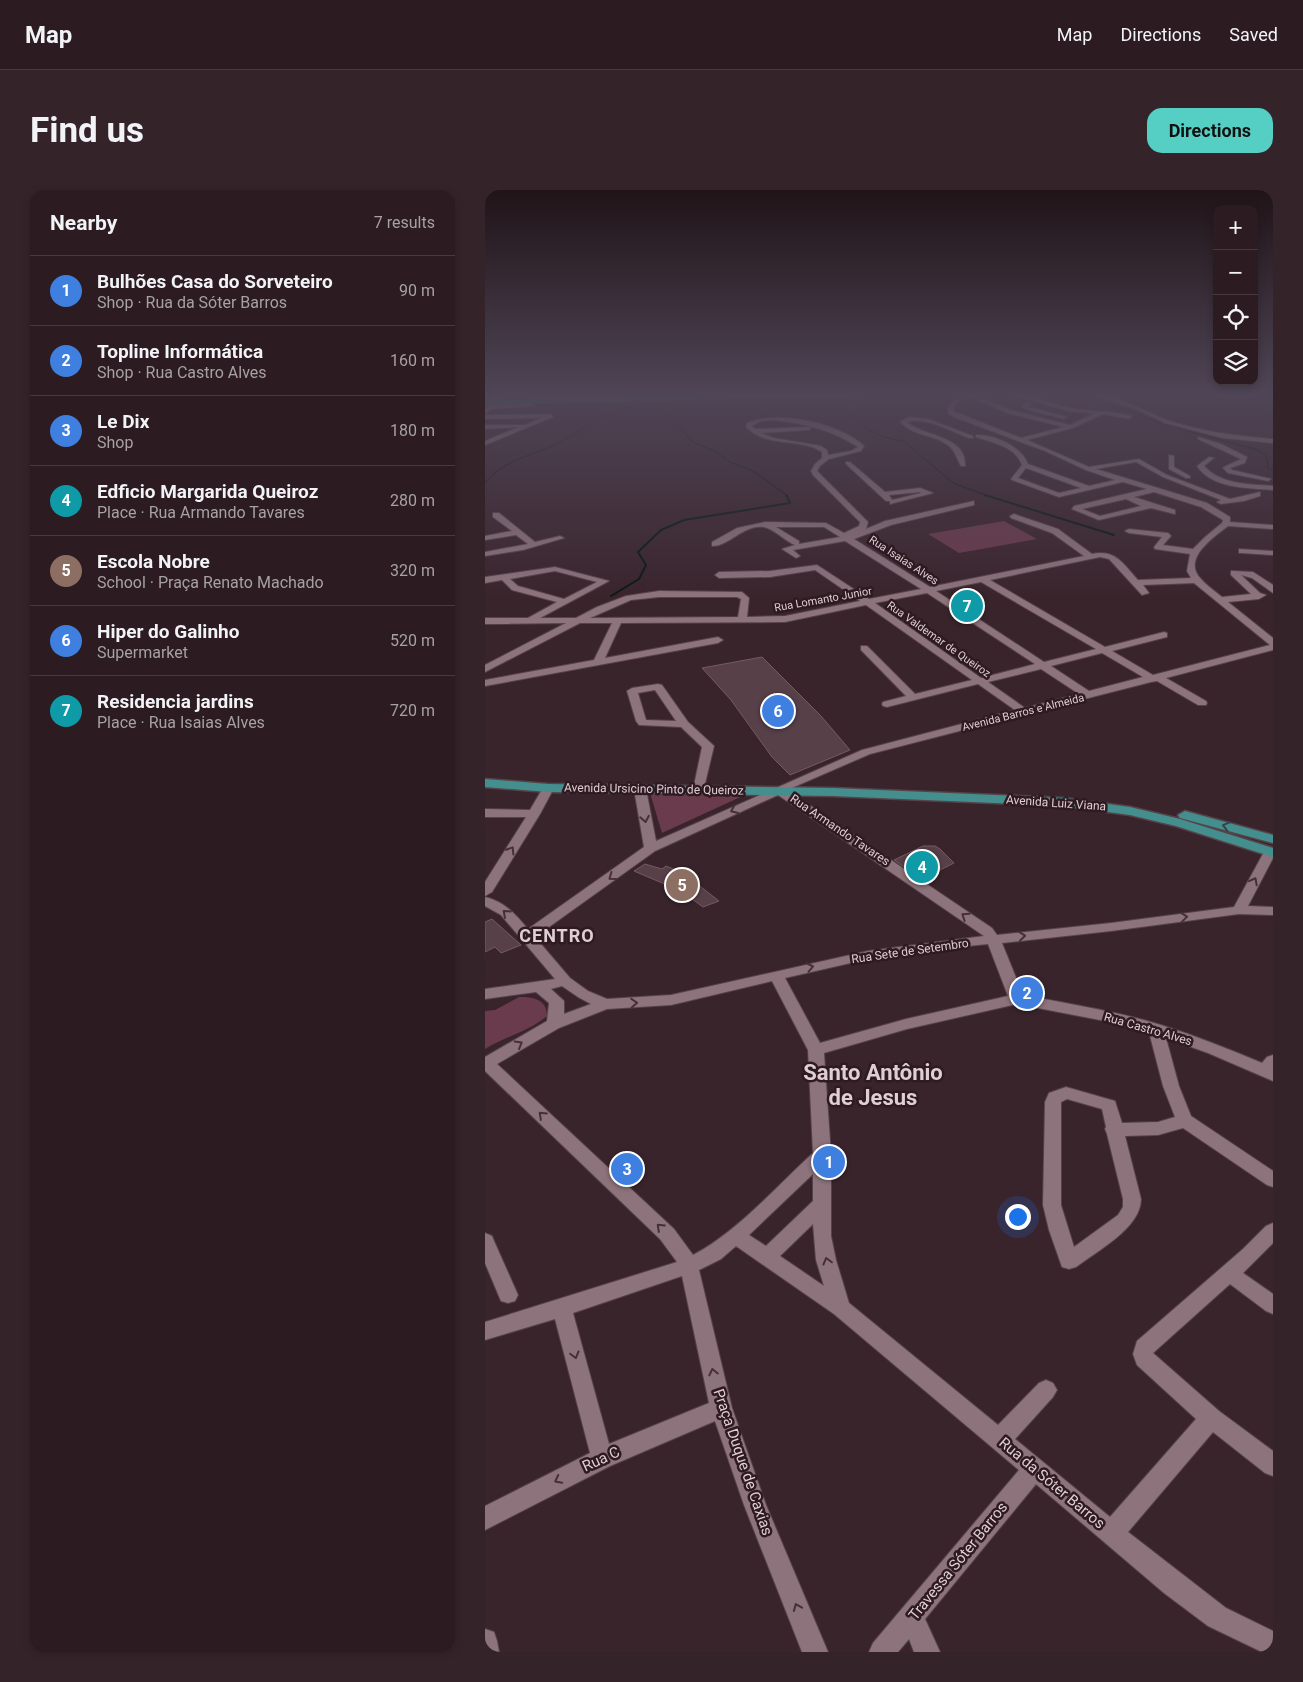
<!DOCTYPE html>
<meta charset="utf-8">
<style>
:root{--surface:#2c1b21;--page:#34242a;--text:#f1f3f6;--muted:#a6a1a5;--line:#48393f;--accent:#55cec4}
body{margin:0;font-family:Roboto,sans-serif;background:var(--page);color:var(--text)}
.controls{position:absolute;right:15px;top:15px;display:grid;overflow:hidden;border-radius:10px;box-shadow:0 2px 8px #0003}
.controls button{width:45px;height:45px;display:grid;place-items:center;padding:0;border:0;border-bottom:1px solid var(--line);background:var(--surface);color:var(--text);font:25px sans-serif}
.you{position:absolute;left:532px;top:1026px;width:18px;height:18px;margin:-12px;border:4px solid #fff;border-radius:50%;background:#1a73e8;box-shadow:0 0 0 8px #1a73e833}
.badge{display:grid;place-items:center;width:32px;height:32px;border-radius:50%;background:var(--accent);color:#fff;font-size:16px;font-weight:700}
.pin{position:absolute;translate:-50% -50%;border:2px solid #fff;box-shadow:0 1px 5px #0006}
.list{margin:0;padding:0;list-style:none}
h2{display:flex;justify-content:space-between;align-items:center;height:65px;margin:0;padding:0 20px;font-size:21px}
h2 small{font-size:16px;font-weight:400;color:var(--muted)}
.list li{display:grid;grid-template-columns:32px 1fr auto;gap:15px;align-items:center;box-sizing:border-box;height:70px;padding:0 20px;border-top:1px solid var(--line)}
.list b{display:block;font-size:19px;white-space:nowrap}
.list p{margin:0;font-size:16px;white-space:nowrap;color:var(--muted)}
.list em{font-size:16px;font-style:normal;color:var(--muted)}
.icon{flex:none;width:28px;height:28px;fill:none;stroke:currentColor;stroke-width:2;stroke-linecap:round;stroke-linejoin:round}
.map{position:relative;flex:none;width:788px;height:1462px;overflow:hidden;border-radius:15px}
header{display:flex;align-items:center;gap:30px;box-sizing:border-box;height:70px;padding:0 25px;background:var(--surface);border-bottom:1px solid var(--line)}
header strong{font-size:24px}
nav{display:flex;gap:28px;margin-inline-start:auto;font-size:18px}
.intro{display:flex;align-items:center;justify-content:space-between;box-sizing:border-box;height:120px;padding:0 30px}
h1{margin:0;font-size:35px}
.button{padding:12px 22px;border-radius:15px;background:var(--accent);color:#111;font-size:18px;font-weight:700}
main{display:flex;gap:30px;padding:0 30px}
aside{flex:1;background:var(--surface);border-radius:15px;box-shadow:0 2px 8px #0003}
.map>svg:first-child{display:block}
.green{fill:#6a3a4d}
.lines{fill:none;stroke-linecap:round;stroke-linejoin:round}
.stream-far1{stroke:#081917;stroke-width:1}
.stream{stroke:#081917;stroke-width:2}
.building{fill:#584049;stroke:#745a63}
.minor-casing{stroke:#55434a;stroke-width:2}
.major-casing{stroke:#55434a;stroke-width:3}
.highway-casing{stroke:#55434a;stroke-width:3}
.minor{fill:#8d737c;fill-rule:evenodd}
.major{fill:#448e8d;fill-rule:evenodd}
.highway{fill:#13a098;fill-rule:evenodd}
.oneway{stroke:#463038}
.oneway2{stroke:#364347}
.labels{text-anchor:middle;stroke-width:5;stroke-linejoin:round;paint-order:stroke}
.far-street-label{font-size:11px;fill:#decfd4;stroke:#2f1a22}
.street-label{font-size:12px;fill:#decfd4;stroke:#2f1a22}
.near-street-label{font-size:15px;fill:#decfd4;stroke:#2f1a22}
.district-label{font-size:18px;font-weight:bold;letter-spacing:1px;fill:#decfd4;stroke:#2f1a22}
.town-label{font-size:22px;font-weight:bold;fill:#decfd4;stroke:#2f1a22}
</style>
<header>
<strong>Map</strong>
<nav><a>Map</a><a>Directions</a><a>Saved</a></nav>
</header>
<div class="intro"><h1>Find us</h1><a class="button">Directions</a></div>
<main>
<aside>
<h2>Nearby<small>7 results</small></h2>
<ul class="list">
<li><span class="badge" style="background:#3f7fe0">1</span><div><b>Bulhões Casa do Sorveteiro</b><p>Shop · Rua da Sóter Barros</p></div><em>90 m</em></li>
<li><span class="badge" style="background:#3f7fe0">2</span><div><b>Topline Informática</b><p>Shop · Rua Castro Alves</p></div><em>160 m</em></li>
<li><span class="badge" style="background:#3f7fe0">3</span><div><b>Le Dix</b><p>Shop</p></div><em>180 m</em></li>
<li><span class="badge" style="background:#0f9aa8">4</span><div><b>Edficio Margarida Queiroz</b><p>Place · Rua Armando Tavares</p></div><em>280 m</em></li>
<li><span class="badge" style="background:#8d6e63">5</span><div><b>Escola Nobre</b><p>School · Praça Renato Machado</p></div><em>320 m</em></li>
<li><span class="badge" style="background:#3f7fe0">6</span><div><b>Hiper do Galinho</b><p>Supermarket</p></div><em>520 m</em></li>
<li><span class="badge" style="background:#0f9aa8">7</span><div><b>Residencia jardins</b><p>Place · Rua Isaias Alves</p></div><em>720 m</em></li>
</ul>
</aside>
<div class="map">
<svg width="788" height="1462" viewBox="0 0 788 1462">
<rect width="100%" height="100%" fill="#3a242c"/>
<path class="green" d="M519,331L552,349L474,363L443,344Z
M165,603L262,604L177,643Z
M34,807C48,807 62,809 62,826C43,842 21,846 0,859V821L10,820Z"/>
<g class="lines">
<path class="stream-far1" d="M373,203L375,207L359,213L370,228L384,240L399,247L420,252L468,293L503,306
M583,203L645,221L677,234L773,260L782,267L783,278L788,281
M198,212L188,217L182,227L185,232L197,239L206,251L231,262L245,272L268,281L303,306
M0,293C20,268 49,266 76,252C96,241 113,225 136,219C162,212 195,220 217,203"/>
<path class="stream" d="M500,305L629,345
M126,406L154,389L161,375L153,362L176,340L199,330L305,313L301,305"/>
</g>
<path class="building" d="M277,467L336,526L365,560L305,585L287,567L246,510L217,478Z
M438,656H450L455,659L469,673L437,689L409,670Z
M160,674L177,679L181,676L210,688L207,690L234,711L218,717L196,701L149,681Z
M7,729L36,755L16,763L10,757L0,762V732Z
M143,969L154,980L141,988L131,979Z"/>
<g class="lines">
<g class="minor-casing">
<path id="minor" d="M104,203H199L0,209V205Z
M487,203H508L499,209L526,220L585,235L610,223L587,222L520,203C542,203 564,213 585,218C606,222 627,221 647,226L645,229L618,224L588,238L542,250L604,277L654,269L682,285L745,309L775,302V306L759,311L736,314L732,312L736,310L678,287L651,272L611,279L722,313L745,327V332L788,335V339L743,336C729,347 696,369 716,389C722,396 730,401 737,407L766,404L746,385V381H749L768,382L788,395V403L767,388L756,385L775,403L781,405L774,409L743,412L788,448V460L681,488L721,511L722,513L721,515H713L672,491L666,492L385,564L302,600L507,738L512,745L626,733L749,717L779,662L781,659H788V668L763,716L788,717V725L754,724L626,741L517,753L538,805C584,814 631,821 676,835C711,846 744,859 777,873L782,867L788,865V891L723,863L681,848L694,896L706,926L788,981V997L782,995L698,938L673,945L640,946L656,1009C656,1038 612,1061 591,1077L584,1079L577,1077L564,1040L558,1015L560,912L564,903L581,897L630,911L637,933L673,932L690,927L678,896L664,842L620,831L532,814L422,839L339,863L346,965V1046L351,1070L364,1113L513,1235L554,1193L561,1190L568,1193L572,1200L568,1207L530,1249L625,1327L711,1229L652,1175L648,1164L652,1151L758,1059L781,1036L788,1033V1053L758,1083L788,1104V1124L781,1121L745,1094L668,1163L734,1221L788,1261V1286L780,1283L728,1242L643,1342L741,1418L788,1441V1462H777L723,1436L679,1403L551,1294L440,1429L455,1462H429L424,1449L413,1462H384L388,1453L534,1280L349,1124L251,1056L236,1069L214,1080L247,1218L281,1315L343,1462H317L259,1315L230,1231L125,1276L0,1340V1316L105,1263L70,1129L0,1150V1132L192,1072L175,1049L0,881V867L62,831L64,813L51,802L0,809V799L70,789L16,725L0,716V707C20,712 30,724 43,739L159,657L149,599L151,597L155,595L161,599L171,651L377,560L530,520L493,494L402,517L398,516L397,514L398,512L421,506L376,460V456H382L430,504L487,490L381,415L300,432L136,433L120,468L233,447L238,450L233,453L0,496V490L109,470L127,433H95L0,482V475L81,433L0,434V428H43L72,412L27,400L17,390L0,393V387L70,377L124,391L55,428H91L112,417L141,406L174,401L257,402L264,408L262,427L300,426L375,411L330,380L285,387L234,388L230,385L234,382L285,381L332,375L384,409L436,399L360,351L308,360L315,366L311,368L297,359L310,355C300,351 289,339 279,337C259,334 243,357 227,356V352L252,338L280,332L341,333L359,343L374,336L375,332L328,285L326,281L330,274L337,268V262C314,247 283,259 261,237L262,233C294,220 354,233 379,256L376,261L344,269L335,276L332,281L383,332L381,339L369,344L400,331L489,311V315L406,335L369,349L445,397L599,366L567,343L526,328L525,326L529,324L573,339L607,364C631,359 638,374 653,390L706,388L702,381L705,364L670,359L669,357L677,347L644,343L640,341L644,339L683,343L686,346L678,355L708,359L720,347L737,333L738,330L716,317L669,302L649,307L690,320V324L666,318L614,330L587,319L589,316L662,299L638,292L574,307L527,290L526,289L537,275C530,256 508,253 491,247V245C509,244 536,256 543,274L604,296L630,290L601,280L560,261L469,227L463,223C462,210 475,206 487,203ZM496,206L493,210L522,223L578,237L536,248L468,221C471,208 484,207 496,206ZM288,230C318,233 347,240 373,257L366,261L343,265L342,260L336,256L289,248L276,243L324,240L326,237L270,239L267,236L276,231ZM541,278L596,298L574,303L533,288ZM641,309L656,316L615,326L597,319ZM291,337H339L355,347L314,354V351ZM615,367L624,369L657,405L664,403L658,395L709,393L785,455L668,485L627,461L682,447V443L679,442L620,457L505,390ZM70,381L112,392L79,409L33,396L25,389ZM496,392L611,459L559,472L451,401ZM442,403L550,474L496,488L390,413ZM174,407H252L256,409L253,427L105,428L146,410ZM617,463L658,487L604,501L566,476ZM556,479L594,504L540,518L503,492ZM293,605L499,746L383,761L186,805L122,809L103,801L85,788L50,747L170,661ZM503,754L523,806L421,829L335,853L300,788L383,769L434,761ZM287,791L323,860L328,963C292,996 251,1043 208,1065L189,1039L12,874L74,838L122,819L186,815ZM77,796L93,807L106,814L79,824V811L66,799ZM582,909L617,919L621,937L620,939L622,944L638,1009V1017L633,1025L589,1057L576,1015V912ZM328,984V1011L281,1056L264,1045ZM328,1034L331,1070L339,1096L295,1066ZM197,1086L224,1213L124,1254L88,1123Z
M601,203C632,203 658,222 685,231C719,242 753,246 788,249V253L738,248L680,233L651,219Z
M540,212L546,213L544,217L582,227L579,229L540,219L537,216Z
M47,213L49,216L7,219L0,224V219L5,215Z
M66,224L68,227L0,255V251L34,237L0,239V235H40L56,228L0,229V225Z
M424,227L443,229L488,246V248H484C467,242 441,226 422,232C439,247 482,245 480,276H476C472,269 470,261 464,256C449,244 429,247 415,232Z
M713,247L736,254L762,267L760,273L745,278L747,280L786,289L783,291L743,283L738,278L739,277L756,269L713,249Z
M684,265L689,266V277L705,286V288H701L684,279Z
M724,267L729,268L719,276C736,295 765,294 788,296V300C764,298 727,299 712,276Z
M361,272H365L400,302L435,298L448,303L405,314V311H401L361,274ZM435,302L436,303L407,310L404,305Z
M8,323H14L50,352L75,346L79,348L38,360L0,366V362L43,354L31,345L0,350V346L27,341L8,327Z
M754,359L788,361V365L757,363H754Z
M173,494L177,495L203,532L229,556L218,602H210L208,600L217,557L196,537L154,535L151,531L142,501L147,498ZM170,500L191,531L161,530L153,503Z
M63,594L69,598L55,624L7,702L0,706V692L41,627H0V619L45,620L59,596Z
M0,1043L7,1046L9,1051L33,1105L30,1111L23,1113L16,1111L0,1073Z
M0,1439L9,1442L12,1451L14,1462H0Z"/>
</g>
<g class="major-casing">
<path id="major" d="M0,589L63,594L348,598L579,608L645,617L695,629L788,658V667L691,636L645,625L579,616L348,606L63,602L0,597Z
M700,621L788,645V653L695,628L693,625Z"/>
</g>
<g class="highway-casing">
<path id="highway" d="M295,203H384L381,205L0,214V210Z"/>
</g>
<use href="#minor" class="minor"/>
<use href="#major" class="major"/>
<use href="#highway" class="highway"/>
</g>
<defs><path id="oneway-chevron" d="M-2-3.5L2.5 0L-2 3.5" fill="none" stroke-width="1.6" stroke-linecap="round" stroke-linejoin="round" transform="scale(1.25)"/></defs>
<g class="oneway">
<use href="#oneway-chevron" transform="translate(249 620) rotate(156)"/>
<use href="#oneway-chevron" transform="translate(160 629) rotate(80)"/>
<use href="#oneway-chevron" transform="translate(26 660) rotate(-58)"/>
<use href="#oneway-chevron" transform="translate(127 687) rotate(144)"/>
<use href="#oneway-chevron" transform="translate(769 691) rotate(-62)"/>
<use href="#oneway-chevron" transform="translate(21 723) rotate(-138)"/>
<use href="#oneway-chevron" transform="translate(480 726) rotate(-146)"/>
<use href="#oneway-chevron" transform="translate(699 727) rotate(-7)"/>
<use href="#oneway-chevron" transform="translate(537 746) rotate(-6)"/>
<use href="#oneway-chevron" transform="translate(325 777) rotate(-12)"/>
<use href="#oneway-chevron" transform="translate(149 813) rotate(-3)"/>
<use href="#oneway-chevron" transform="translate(34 854) rotate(-30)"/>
<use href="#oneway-chevron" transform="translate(57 925) rotate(-137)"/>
<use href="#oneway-chevron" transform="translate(175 1037) rotate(-137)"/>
<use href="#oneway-chevron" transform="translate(342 1071) rotate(-105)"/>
<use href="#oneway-chevron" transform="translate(90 1165) rotate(75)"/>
<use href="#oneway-chevron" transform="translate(228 1182) rotate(-103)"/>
<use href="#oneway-chevron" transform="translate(73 1290) rotate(153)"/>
<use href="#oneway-chevron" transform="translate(312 1417) rotate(-112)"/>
</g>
<use class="oneway2" href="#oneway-chevron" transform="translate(741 636) rotate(-165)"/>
<linearGradient id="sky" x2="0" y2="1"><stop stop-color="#201418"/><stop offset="0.5" stop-color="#4f4556"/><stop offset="1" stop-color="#4f4556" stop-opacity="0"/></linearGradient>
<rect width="788" height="408" fill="url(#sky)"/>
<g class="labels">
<g class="far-street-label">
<text transform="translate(419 370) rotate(33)" y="4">Rua Isaias Alves</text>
<text transform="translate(338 409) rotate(-10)" y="4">Rua Lomanto Junior</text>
<text transform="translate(454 449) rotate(35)" y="4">Rua Valdemar de Queiroz</text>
<text transform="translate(538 522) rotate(-14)" y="4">Avenida Barros e Almeida</text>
</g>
<g class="street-label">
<text transform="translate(169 599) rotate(1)" y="4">Avenida Ursicino Pinto de Queiroz</text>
<text transform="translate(571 613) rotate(4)" y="4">Avenida Luiz Viana</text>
<text transform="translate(355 640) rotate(34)" y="4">Rua Armando Tavares</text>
<text transform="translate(425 761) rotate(-8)" y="4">Rua Sete de Setembro</text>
<text transform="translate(663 839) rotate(16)" y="4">Rua Castro Alves</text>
</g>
<g class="near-street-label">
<text transform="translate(116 1269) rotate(-25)" y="5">Rua C</text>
<text transform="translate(258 1272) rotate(71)" y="5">Praça Duque de Caxias</text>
<text transform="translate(567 1293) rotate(40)" y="5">Rua da Sóter Barros</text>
<text transform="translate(473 1371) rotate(-51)" y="5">Travessa Sóter Barros</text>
</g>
<g class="district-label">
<text x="72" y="752">CENTRO</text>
</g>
<g class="town-label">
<text x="388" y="890">Santo Antônio<tspan x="388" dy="25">de Jesus</tspan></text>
</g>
</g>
</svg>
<div class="controls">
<button>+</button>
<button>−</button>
<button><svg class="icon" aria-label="locate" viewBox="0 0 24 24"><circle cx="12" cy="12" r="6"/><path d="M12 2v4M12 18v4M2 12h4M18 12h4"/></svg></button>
<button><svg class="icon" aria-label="layers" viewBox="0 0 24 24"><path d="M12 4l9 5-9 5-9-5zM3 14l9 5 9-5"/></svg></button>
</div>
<div class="you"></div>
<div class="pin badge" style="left:344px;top:972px;background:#3f7fe0">1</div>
<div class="pin badge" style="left:542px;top:803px;background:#3f7fe0">2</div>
<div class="pin badge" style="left:142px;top:979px;background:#3f7fe0">3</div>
<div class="pin badge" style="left:437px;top:677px;background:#0f9aa8">4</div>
<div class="pin badge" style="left:197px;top:695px;background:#8d6e63">5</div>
<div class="pin badge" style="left:293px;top:521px;background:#3f7fe0">6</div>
<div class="pin badge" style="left:482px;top:416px;background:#0f9aa8">7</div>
</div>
</main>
